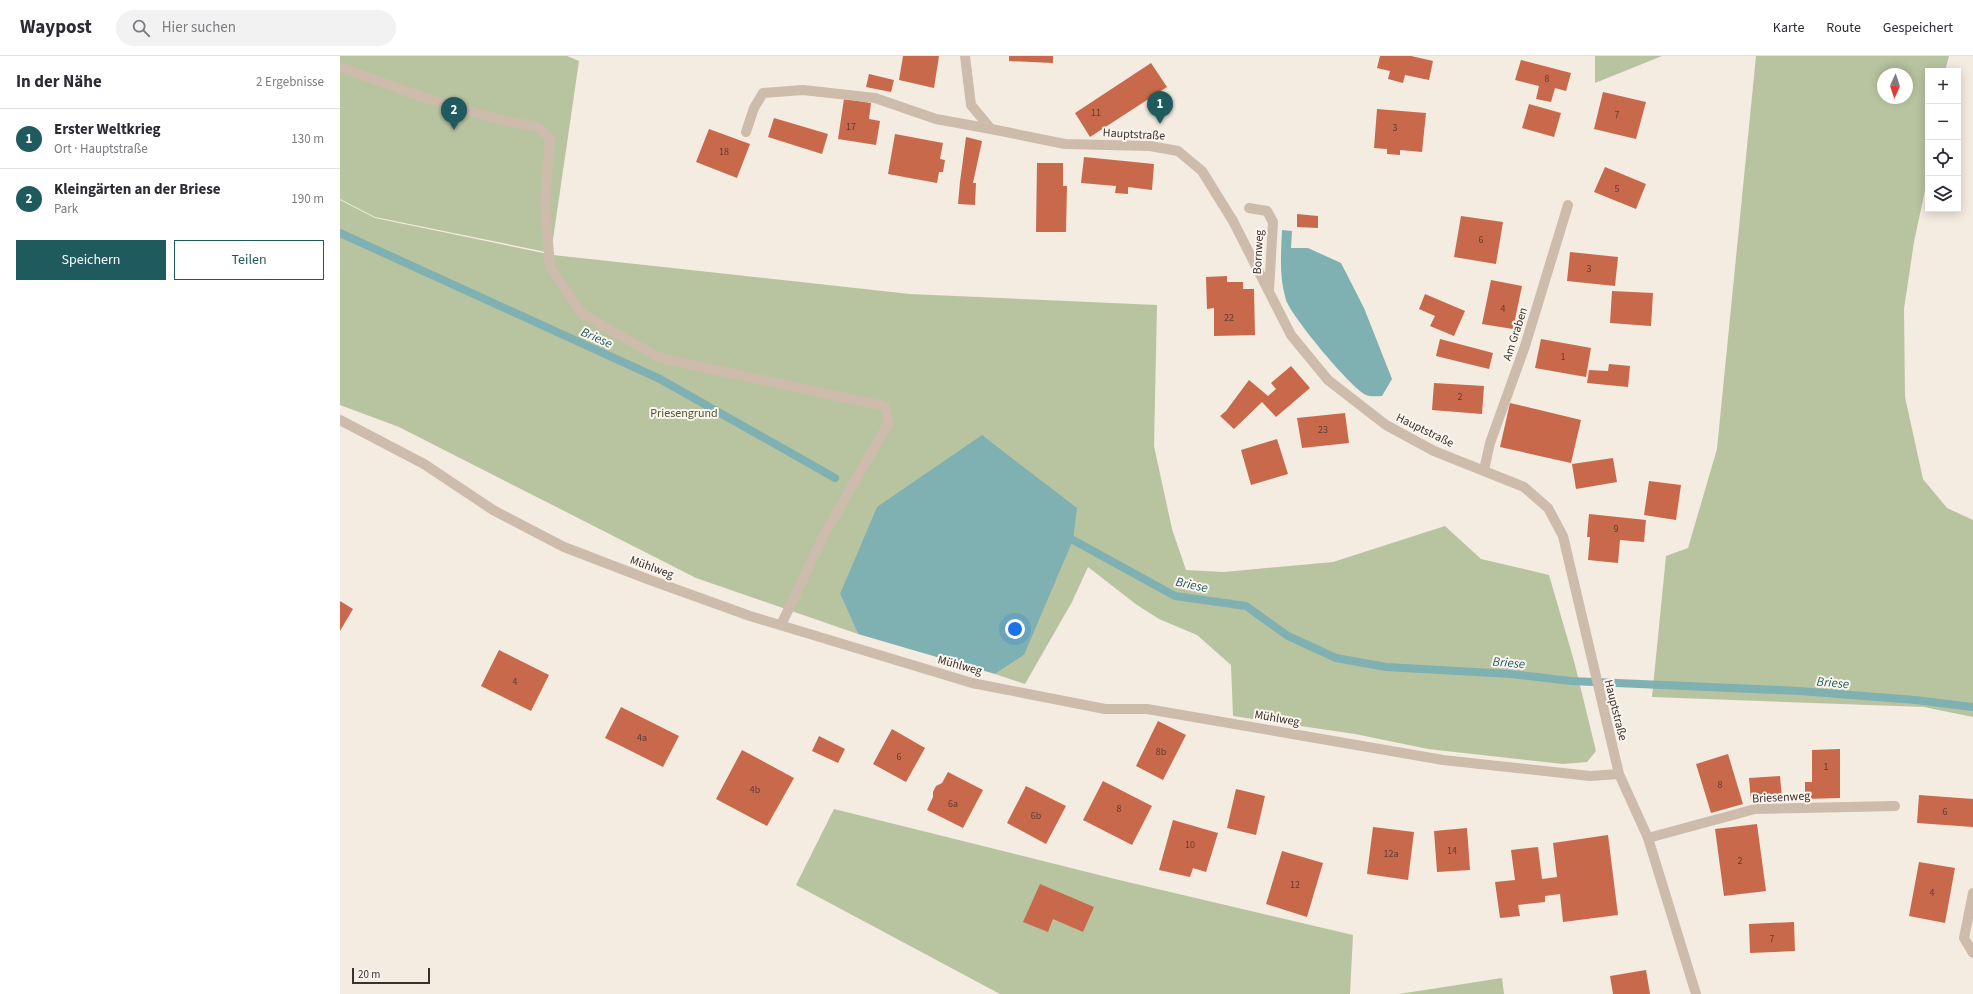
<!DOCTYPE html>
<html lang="de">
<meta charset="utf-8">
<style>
:root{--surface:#fff;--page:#f2f2f3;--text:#2b2b33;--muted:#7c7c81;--line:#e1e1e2;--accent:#1f5a5e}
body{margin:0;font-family:"Source Sans 3",sans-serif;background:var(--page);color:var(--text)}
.controls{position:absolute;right:12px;top:12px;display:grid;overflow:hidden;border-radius:0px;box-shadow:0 2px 10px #0003}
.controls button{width:36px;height:36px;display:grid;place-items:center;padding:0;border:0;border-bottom:1px solid var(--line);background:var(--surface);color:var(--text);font:20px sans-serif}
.compass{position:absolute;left:1537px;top:12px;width:36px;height:36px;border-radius:50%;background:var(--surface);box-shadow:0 2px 10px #0003;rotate:183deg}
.scale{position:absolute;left:12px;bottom:10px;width:78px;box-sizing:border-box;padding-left:4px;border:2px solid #3b302b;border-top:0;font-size:11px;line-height:14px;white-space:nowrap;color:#3b302b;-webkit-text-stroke:3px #fbf5ee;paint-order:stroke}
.you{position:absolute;left:675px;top:573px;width:14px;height:14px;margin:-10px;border:3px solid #fff;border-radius:50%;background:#1a73e8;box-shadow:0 0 0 6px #1a73e833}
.badge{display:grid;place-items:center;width:26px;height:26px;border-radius:50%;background:var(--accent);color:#fff;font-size:13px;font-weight:700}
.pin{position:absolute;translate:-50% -33px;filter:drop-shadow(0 1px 2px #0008)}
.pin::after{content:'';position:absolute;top:21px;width:14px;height:12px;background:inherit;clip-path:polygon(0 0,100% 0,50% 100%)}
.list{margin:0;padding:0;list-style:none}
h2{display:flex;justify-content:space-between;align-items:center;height:52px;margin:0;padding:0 16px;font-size:17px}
h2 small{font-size:13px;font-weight:400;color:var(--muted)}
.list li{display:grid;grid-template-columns:26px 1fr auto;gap:12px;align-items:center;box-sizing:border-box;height:60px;padding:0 16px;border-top:1px solid var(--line)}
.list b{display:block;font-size:15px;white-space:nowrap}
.list p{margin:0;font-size:13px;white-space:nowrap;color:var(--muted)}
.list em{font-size:13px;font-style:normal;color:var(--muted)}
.actions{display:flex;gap:8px;padding:12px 16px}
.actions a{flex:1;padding:9px 0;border:1px solid var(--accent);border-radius:0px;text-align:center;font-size:14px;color:var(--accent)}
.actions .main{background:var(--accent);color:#fff}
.icon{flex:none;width:22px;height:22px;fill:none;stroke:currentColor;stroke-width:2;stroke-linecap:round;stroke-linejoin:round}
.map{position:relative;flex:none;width:1633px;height:938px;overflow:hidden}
header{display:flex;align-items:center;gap:24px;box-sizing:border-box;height:56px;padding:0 20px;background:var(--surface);border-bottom:1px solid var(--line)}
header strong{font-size:19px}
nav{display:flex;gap:22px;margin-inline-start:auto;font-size:14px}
.search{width:280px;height:36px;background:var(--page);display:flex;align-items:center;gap:10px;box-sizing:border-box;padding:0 14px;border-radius:22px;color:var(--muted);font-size:15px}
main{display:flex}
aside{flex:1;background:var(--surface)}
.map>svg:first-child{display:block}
.green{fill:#b8c4a0;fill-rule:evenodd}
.water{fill:#7fb0b2}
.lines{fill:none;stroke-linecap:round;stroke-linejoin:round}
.stream{stroke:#7fb0b2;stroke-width:8}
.building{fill:#c8694b}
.lane{stroke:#cdbbac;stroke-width:10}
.street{stroke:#cdbbac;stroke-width:10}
.labels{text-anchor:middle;stroke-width:4;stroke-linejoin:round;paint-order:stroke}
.number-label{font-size:10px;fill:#5e3e33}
.street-label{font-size:12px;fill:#3b302b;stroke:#fbf5ee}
.park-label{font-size:12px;fill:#4a5a2e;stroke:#fbf5ee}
.water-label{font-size:13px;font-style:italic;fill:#1f5a5e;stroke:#fbf5ee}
</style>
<header>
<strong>Waypost</strong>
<div class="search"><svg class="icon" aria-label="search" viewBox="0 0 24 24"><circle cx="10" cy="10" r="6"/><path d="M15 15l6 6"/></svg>Hier suchen</div>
<nav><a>Karte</a><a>Route</a><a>Gespeichert</a></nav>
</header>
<main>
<aside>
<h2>In der Nähe<small>2 Ergebnisse</small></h2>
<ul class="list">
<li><span class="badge">1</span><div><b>Erster Weltkrieg</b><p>Ort · Hauptstraße</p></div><em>130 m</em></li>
<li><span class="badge">2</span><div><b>Kleingärten an der Briese</b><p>Park</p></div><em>190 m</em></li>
</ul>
<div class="actions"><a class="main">Speichern</a><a>Teilen</a></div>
</aside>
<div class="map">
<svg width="1633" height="938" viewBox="0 0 1633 938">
<rect width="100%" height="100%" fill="#f4ebe1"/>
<path class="green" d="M0,0H227L239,5L211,197L35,161L0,143Z
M1255,0H1322L1255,27Z
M1416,0H1609L1605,15H1588V120L1574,186L1564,253L1565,341L1583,423L1607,452L1633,464V661L1584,651L1312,641L1326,500L1348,492L1377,393ZM1543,18H1567V42H1543Z
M0,144L35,162L213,199L570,238L817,249L814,390L832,473L846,514L884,516L993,506L1105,470L1141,503L1209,519L1234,605L1256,695L1247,706L1223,708L1088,693L1015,678L893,660L891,609L857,579L819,563L797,549L748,511L732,546L685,628L655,618L684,599L500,538L518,578L356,522L59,371L0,349Z
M494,753L775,823L1013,879L1010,938H660L456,829Z
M1162,922L1164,938H1059Z"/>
<path class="water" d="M942,174L952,175L951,192H968L1001,207L1024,252L1052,323L1042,340C1037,340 1030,341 1026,339C1010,331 952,261 946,244C939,221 941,198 942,174Z
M642,379L737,452L733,484L684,599L655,618L518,578L500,538L537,451Z"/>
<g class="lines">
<path class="stream" d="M0,177L320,323L495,422
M733,484L835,540L906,550L948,580L996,602L1046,611L1171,618L1231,625L1460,635L1575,644L1633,651"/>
</g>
<path class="building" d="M563,0H599L594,32L559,24Z
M669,0H713V7L669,5Z
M1040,0H1071L1093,5L1089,24L1065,19L1063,27L1048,23L1050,15L1037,12Z
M1181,4L1231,17L1226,35L1215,32L1211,46L1196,43L1199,30L1175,24Z
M811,7L827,31L750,81L735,57Z
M529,18L554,24L551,36L526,31Z
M1263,36L1306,46L1296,83L1254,73Z
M504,43L531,47L529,63L540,65L536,89L498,83Z
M1189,48L1221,57L1214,81L1182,72Z
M1037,53L1086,57L1082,96L1060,94V99L1047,98V93L1034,92Z
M434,62L488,78L482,98L428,81Z
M369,73L410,88L397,122L356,106Z
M555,78L603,87L600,103L605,104L603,116H599L597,127L548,118Z
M626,81L642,85L633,127H636L635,149L618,148L620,126Z
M744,101L814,108L812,134L788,131V138L775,137L776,130L741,127Z
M697,107H723V130H727L726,176H696Z
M1265,111L1306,128L1296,153L1254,136Z
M957,158L978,160V172L957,171Z
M1121,160L1163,166L1156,208L1114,201Z
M1230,196L1278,201L1275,230L1227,225Z
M887,220V226H903V233H914L915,279L874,280V252L867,253L866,221Z
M1151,224L1182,230L1173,273L1142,268Z
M1272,235L1313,237L1311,270L1270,267Z
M1085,238L1125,255L1114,280L1090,270L1095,260L1079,253Z
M1100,283L1153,297L1149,313L1096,300Z
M1201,283L1251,292L1246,321L1195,312Z
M1269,308L1290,310L1288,331L1247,327L1249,314L1268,315Z
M951,310L970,332L936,361L922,346L894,373L880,360L886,355L909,324L928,340L936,333L931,327Z
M1094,327L1144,330L1142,358L1092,354Z
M1170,347L1241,364L1231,407L1160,391Z
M1005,357L1009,387L962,392L957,362Z
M937,383L948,418L911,429L901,394Z
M1273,402L1277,426L1236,433L1232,408Z
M1309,425L1341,429L1336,464L1304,459Z
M1249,458L1306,464L1304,486L1280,484L1278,507L1248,504L1250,481H1247Z
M0,545L13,553L0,575Z
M159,594L209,619L191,655L141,630Z
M281,651L339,680L323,711L265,682Z
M818,665L846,679L823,724L796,710Z
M552,673L585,692L566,726L533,708Z
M479,680L505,693L498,707L472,695Z
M1500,693V742L1465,743V726H1472V694Z
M402,694L454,722L427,770L376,743Z
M1388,698L1403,748L1371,757L1356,708Z
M608,716L643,734L623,772L587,754L593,741V736L596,730L602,727Z
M1440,720L1442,742L1411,744L1409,722Z
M763,725L812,750L792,789L743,764Z
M686,730L726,750L706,788L667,767Z
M896,733L925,740L916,779L887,772Z
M1579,739L1633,743V771L1577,767Z
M833,764L878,777L866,816L853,812L850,821L819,814Z
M1417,768L1426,835L1384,840L1375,773Z
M1033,771L1074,776L1068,824L1027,818Z
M1127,772L1130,814L1097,816L1094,775Z
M1268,779L1278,859L1223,866L1220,838L1205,840V846L1178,849L1180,860L1160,862L1155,826L1175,824L1171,794L1198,791L1202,823L1217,821L1213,787Z
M942,795L983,807L967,861L926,848Z
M1579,806L1615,812L1605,867L1569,860Z
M700,828L754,851L743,876L713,863L708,876L683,866Z
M1454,866L1455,895L1410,897L1409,868Z
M1306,914L1310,938H1273L1270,920Z"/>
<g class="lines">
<path class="lane" d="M0,11L85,42L161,64L198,71L210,82L205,146L210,211L242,258L320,302L544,350L549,366L484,479L441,569
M406,76L414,52L423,37L463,34L535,42L596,63L651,73"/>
<path class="street" d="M625,0L631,49L651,73L725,88L810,90L838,95L862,115L893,165L951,279L988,324L1046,369L1094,395L1184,431L1208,452L1223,480L1279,718L1308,782L1356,938
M909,152L927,155L933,166L929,234
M0,364L84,408L153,454L224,491L310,524L410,560L632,627L765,653H807L1103,704L1250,720L1279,718
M1144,414L1150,387L1185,290L1228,149
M1308,782L1415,753L1555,750
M1633,837L1624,882L1633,897"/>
</g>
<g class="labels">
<g class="number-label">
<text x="1207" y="26">8</text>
<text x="756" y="60">11</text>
<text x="1277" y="62">7</text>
<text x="511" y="74">17</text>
<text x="1055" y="75">3</text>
<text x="384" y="99">18</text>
<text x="1277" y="136">5</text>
<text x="1141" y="187">6</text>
<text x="1249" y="216">3</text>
<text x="1163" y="256">4</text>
<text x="889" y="265">22</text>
<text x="1223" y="304">1</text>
<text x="1120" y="344">2</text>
<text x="983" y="377">23</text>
<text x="1276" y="476">9</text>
<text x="175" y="629">4</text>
<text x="302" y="685">4a</text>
<text x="821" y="699">8b</text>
<text x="559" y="704">6</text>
<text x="1486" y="714">1</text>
<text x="1380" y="732">8</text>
<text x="415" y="737">4b</text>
<text x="613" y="751">6a</text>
<text x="779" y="756">8</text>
<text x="1605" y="759">6</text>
<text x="696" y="763">6b</text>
<text x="850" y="792">10</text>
<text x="1112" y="798">14</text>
<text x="1051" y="801">12a</text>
<text x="1400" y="808">2</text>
<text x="955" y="832">12</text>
<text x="1592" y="840">4</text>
<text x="1432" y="886">7</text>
</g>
<g class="street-label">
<text transform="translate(794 78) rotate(3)" y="4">Hauptstraße</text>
<text transform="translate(918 196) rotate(-87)" y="4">Bornweg</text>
<text transform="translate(1175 278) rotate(-72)" y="4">Am Graben</text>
<text transform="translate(1085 374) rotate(26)" y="4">Hauptstraße</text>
<text transform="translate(312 511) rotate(20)" y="4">Mühlweg</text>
<text transform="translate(620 609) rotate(15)" y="4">Mühlweg</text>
<text transform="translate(1276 654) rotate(76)" y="4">Hauptstraße</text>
<text transform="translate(937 662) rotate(10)" y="4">Mühlweg</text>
<text transform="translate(1441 741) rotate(-3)" y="4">Briesenweg</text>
</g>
<g class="park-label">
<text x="344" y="361">Priesengrund</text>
</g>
<g class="water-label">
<text transform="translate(257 281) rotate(24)" y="5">Briese</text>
<text transform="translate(852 528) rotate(12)" y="5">Briese</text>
<text transform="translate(1169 606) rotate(5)" y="5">Briese</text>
<text transform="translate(1493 626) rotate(5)" y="5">Briese</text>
</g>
</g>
</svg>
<div class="controls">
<button>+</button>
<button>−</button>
<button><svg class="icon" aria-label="locate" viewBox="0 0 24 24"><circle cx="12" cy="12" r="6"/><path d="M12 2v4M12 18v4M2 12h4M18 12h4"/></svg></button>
<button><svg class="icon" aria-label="layers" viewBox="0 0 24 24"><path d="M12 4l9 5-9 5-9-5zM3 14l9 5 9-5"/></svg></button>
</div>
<svg class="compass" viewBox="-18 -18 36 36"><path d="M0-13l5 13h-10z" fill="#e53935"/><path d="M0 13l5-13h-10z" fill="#7c7c81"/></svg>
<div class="scale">20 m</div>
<div class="you"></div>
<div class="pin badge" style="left:820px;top:68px">1</div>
<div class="pin badge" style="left:114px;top:74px">2</div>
</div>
</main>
